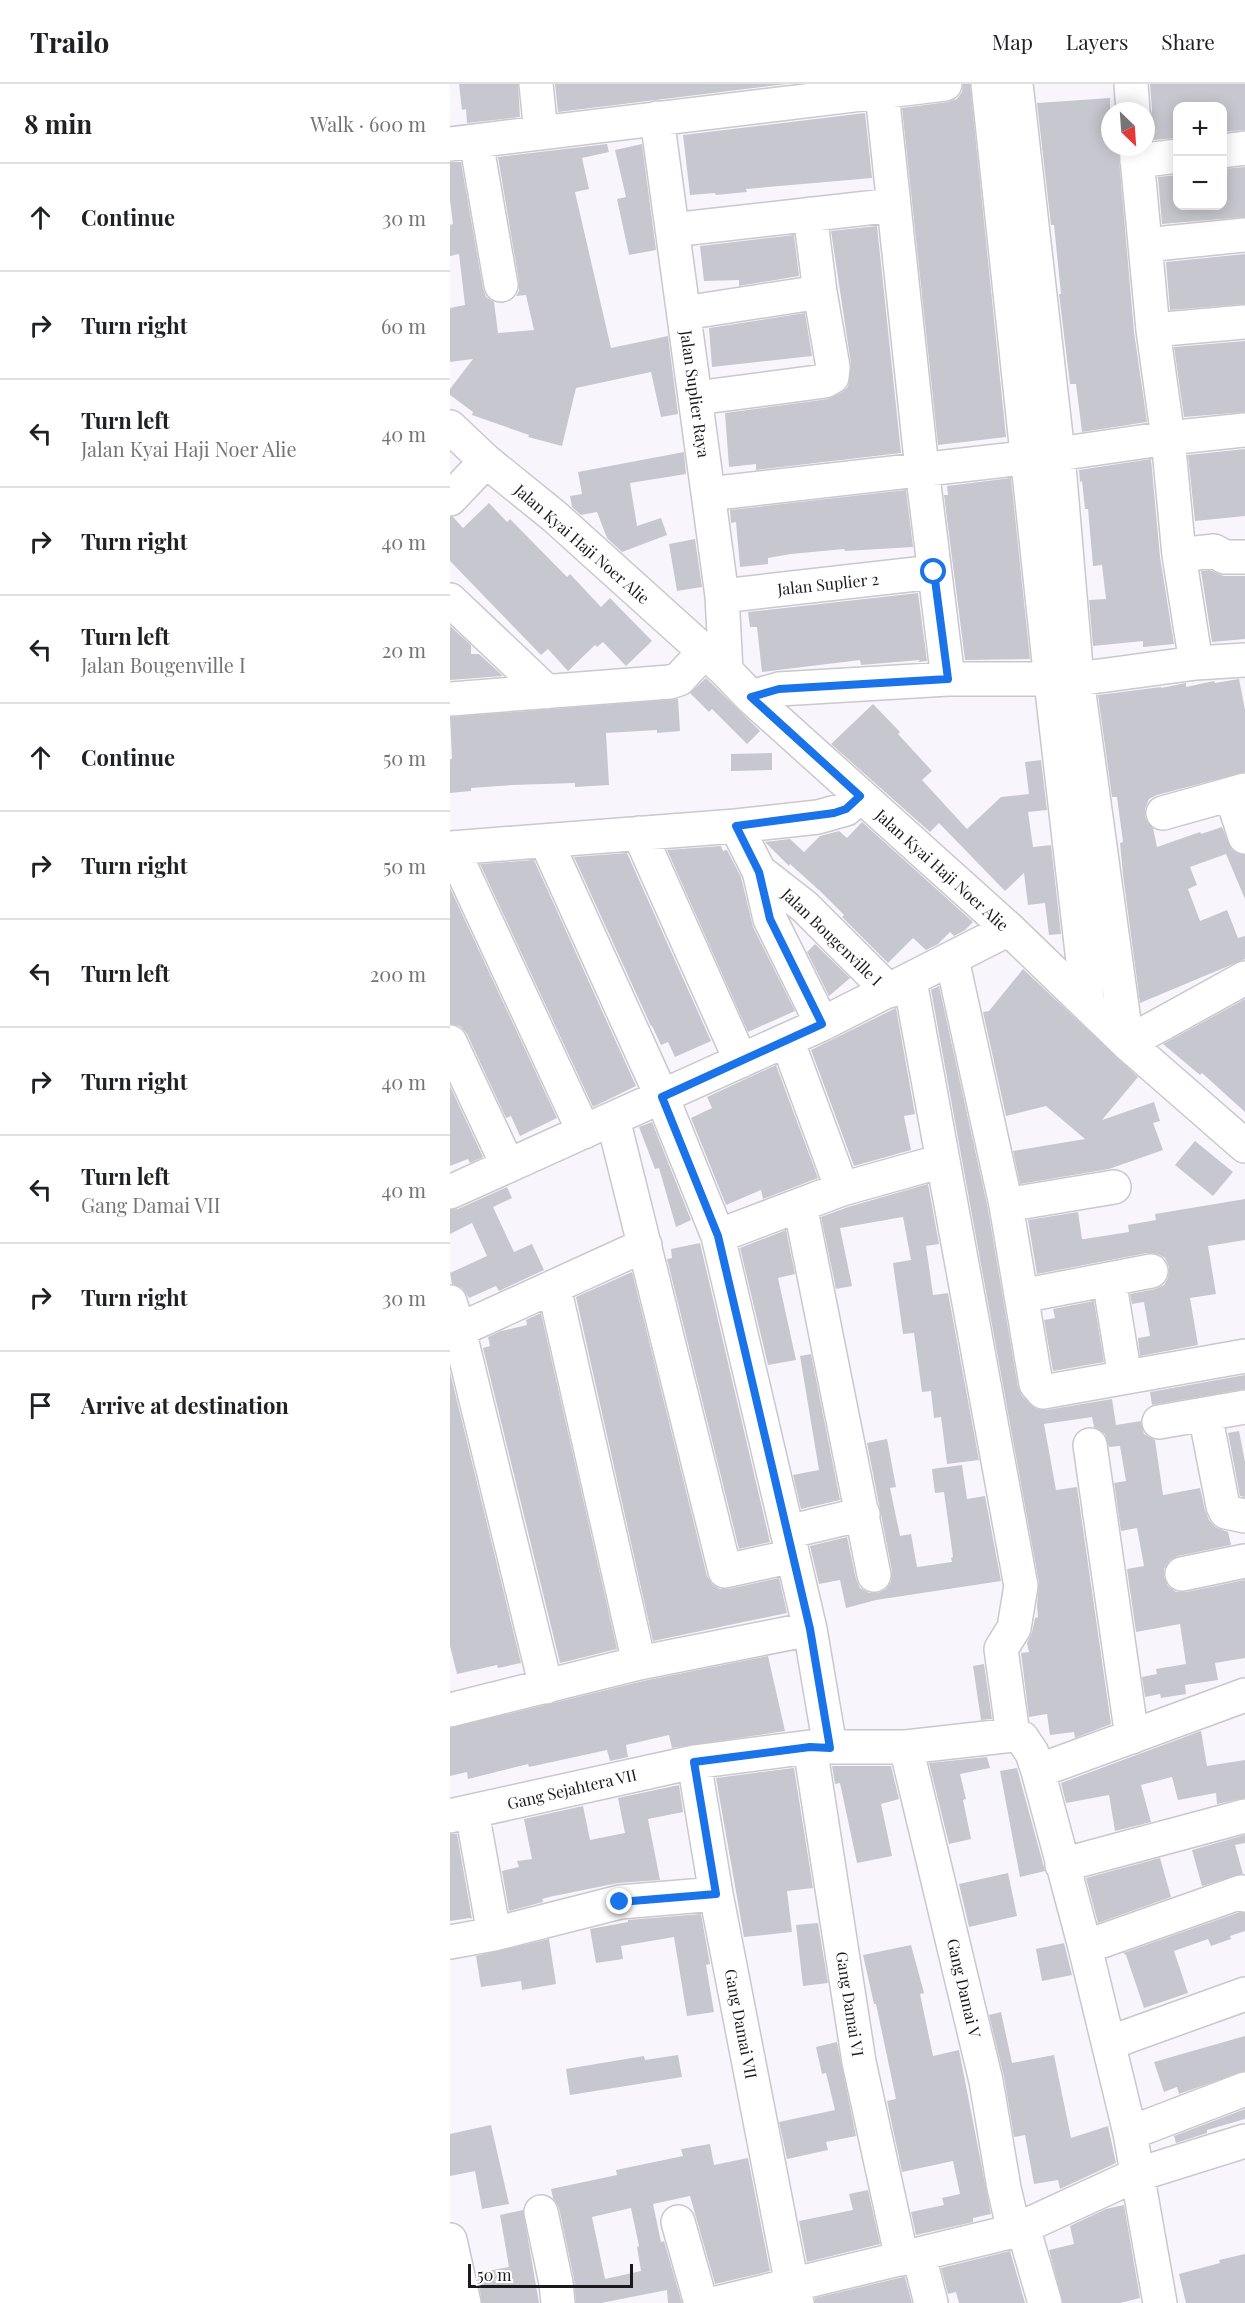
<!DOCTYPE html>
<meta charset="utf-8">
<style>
:root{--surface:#fff;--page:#f6f6f6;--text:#202124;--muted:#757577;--line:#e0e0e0}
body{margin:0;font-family:"Playfair Display",serif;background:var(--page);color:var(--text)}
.controls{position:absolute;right:18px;top:18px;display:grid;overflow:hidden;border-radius:12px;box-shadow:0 3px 15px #0003}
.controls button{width:54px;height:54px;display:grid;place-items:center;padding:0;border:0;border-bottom:2px solid var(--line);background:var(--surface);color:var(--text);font:30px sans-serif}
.compass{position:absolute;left:651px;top:18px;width:54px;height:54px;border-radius:50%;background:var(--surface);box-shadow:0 3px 15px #0003;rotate:155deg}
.scale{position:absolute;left:18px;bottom:15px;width:165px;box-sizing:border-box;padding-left:6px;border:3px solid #1b191c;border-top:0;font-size:16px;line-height:21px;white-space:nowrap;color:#1b191c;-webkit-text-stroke:4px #fff;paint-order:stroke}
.stop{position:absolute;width:18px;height:18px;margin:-14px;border:4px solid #1a73e8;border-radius:50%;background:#fff}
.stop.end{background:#1a73e8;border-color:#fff;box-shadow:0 2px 6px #0008}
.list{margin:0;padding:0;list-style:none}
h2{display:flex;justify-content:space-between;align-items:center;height:78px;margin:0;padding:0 24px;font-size:26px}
h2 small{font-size:20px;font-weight:400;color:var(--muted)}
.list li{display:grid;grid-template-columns:39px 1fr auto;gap:18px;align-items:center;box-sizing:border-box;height:108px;padding:0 24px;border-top:2px solid var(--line)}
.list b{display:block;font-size:22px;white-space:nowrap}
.list p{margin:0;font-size:20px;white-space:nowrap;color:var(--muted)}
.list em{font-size:20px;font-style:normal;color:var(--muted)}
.icon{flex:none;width:33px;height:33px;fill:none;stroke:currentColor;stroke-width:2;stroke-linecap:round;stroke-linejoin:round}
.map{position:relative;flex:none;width:795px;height:2219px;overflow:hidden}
header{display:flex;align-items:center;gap:36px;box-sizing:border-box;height:84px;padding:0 30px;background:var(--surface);border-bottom:2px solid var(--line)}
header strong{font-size:28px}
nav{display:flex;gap:33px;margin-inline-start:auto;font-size:21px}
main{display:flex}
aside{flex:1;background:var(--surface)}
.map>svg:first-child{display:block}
.building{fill:#c7c7cf;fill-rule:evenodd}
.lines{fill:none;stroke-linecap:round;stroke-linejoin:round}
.minor-casing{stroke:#cac7cd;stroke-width:36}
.minor{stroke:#fff;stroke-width:33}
.route{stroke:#1a73e8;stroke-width:8}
.labels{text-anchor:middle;stroke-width:5;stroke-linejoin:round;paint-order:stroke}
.street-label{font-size:16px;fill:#1b191c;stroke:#fff}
</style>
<header>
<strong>Trailo</strong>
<nav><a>Map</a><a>Layers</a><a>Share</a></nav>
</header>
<main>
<aside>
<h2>8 min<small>Walk · 600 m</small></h2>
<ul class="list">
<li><svg class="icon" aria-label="ahead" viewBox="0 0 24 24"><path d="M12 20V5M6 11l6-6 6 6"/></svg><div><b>Continue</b></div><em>30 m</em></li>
<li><svg class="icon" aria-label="right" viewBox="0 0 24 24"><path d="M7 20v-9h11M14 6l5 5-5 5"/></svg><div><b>Turn right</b></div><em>60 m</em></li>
<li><svg class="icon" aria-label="left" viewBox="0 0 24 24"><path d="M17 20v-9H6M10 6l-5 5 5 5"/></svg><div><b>Turn left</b><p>Jalan Kyai Haji Noer Alie</p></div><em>40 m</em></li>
<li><svg class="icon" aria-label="right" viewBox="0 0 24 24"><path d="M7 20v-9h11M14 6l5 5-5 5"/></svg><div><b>Turn right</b></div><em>40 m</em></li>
<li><svg class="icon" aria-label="left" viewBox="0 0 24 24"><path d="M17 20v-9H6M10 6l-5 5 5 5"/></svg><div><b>Turn left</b><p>Jalan Bougenville I</p></div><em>20 m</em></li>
<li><svg class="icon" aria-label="ahead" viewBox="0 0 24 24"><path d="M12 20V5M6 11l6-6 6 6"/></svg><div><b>Continue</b></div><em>50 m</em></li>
<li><svg class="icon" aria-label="right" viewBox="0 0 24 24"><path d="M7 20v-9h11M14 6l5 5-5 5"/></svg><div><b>Turn right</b></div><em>50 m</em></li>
<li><svg class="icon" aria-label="left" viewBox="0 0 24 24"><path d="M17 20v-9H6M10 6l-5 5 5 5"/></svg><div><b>Turn left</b></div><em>200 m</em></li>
<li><svg class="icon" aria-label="right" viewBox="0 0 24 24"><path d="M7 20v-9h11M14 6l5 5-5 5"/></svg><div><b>Turn right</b></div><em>40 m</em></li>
<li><svg class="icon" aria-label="left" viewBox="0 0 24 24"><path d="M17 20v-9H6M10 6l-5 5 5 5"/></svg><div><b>Turn left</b><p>Gang Damai VII</p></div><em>40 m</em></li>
<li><svg class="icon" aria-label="right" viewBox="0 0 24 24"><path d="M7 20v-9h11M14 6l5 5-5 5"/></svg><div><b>Turn right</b></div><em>30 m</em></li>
<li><svg class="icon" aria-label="arrive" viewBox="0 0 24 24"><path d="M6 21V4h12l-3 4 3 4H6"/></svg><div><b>Arrive at destination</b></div></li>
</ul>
</aside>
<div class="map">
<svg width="795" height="2219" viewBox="0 0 795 2219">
<rect width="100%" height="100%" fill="#f9f5fd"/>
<path class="building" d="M9,0H68L70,33L17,39L16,25L12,26Z
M105,0H337L108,28Z
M513,0H520L556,353L488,361L452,24L498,18L507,15L512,8Z
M700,0H795V46L772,48V22H728V54L703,56L696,48V40L700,35L702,26Z
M660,14V63H668L684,248L697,338L632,348L626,300H620L609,210H611L604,141H601L587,19Z
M415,29L422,94L296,105L297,108L266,111L265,109L240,111L233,51Z
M157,60L159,68L132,74L139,105L125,108L161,264L218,252L228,330L211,333L201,288L126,304L112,362L78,353L79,351L22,331L23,328L0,311V305L23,275L0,278V224L15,221L9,170L0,172V141L3,140L0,116V78H11L33,204L36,213L44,218L48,249L84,246L76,211L66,212L69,207V198L48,73Z
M192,60L206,166L179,171L167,115L176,113L165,66Z
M795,83V133L712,140L708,93L728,91V122H772V85Z
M427,142L451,369L306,386V380L279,383L275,329L378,315L391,309L398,303L401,280L381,147Z
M344,151L349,192L289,202V196L254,197L250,162Z
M795,170V220L720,226L716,178Z
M355,229L362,272L262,283L259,244Z
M795,257V328L734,333L724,263Z
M795,365V432L745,437L738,371Z
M234,368L236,390L180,399L187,442L211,434L217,451L172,468L157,454L147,428L131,431L122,423L120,412L132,410L128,388Z
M701,375L710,473L724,560L693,563V557L643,562L639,516L656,515L652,481L643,482L638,425H635L632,397L630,398L629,386Z
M561,394L580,575L515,576L494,411H498L497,402Z
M456,406L463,463L395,467L394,465L341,470L318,474V480L290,483L286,438L281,439L280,426Z
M39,419L57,438L60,435L117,493L120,490L151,523L160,514L202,557L176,582L153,558L147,563L145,561L118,587L98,565L91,571L0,477V433H3L13,444Z
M245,455L252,503L227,507L219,460Z
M760,486L774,492H795V555L762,558L751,487Z
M468,509L477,577L468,578L470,576L411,581L410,576L312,588L307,543H300L298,528Z
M0,542L21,561V570H29L53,592L0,596Z
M256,594L310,647L297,660L262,625L259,628L240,609Z
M789,595L795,626V688L707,711L699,715L695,725V733L703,744L707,763L750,748L751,750L772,743L782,766L795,771V815L776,770L740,783L747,801L738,805L750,837L777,826L788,854L795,852V875L690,919L673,791L670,759L673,758L667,713H662L648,611L711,603V604L736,599V603L764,597L765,599Z
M228,615L230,647L207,649V646L156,649L159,701L125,703V699L62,701L21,704V707L0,709V675H2L0,633Z
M423,620L450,648L448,650L482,687L472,696L517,745L551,713L579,710L575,678L591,676L597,726L578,728L583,763L601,761L611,850L599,851L595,819L578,821L574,789L555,807L489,739L480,748L381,660Z
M322,669V686L281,687V670Z
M412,738L523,838L515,846L504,852L500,848L488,860L476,866L463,854L438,879L392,833L394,831L370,807L340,780L339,782L315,758L340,755L354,768L370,752L389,747L397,754Z
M271,762L273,767L277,766L291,793L303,843L345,927L298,948L217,766Z
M177,769L261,957L225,973L218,958L211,961L202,942H201L124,773Z
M84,776L186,1002L143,1023L30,780Z
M0,804L107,1034L70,1052L61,1032L56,1034L17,950L10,942L0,940Z
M365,860L400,894L379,912L357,868Z
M573,885L688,993L652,1036L704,1018L710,1037L703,1039L713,1066L659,1085L570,1100L563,1067L635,1055L596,1022L556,1032L533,928L539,927Z
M489,902L538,1125L568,1303L572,1312L586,1325L596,1326L662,1315L666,1341L691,1337L694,1350L705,1356L713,1411L750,1404L755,1426L759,1436L765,1443L778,1448L781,1461L728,1472L720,1476L714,1485V1493L718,1502L726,1508H736L795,1496V1574L765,1579L768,1596L735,1601L736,1610L711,1614L710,1610L695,1613L692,1593L707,1590L706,1585L736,1580L730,1540L686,1548L677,1485L694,1482L687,1444L671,1447L664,1399L676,1397L670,1362L659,1363L655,1350L644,1343L642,1333L594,1340L606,1406L627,1403L661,1640L625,1654L624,1648L600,1651L597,1630L579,1633L571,1569L579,1568L577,1559L582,1548L585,1534L588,1533L587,1522L589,1499L481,906Z
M795,915V1028L752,989L750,991L713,960Z
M446,924L465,1030L454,1032L461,1066L404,1082L361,966Z
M326,981L368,1094L313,1115L311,1106L276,1121L241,1034L262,1024L257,1013Z
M0,1002L33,1073L20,1079L18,1075L0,1082Z
M202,1038L241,1136L226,1143L209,1084L205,1085L189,1043Z
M745,1057L783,1088L763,1112L725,1081Z
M478,1100L489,1160L476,1162L483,1211L498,1209L529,1376L497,1380L491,1333L484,1334L481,1307L472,1308L464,1249L453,1250L443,1179L461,1176L453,1133L390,1144L402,1202L386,1205L371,1133L398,1123Z
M57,1103L62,1114L43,1123L64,1168L82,1160L94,1186L49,1207L46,1202L19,1214L12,1204L2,1200L0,1189L37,1172L22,1139L0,1150V1126L8,1125Z
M795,1115V1156L758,1162L766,1210L740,1214L748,1261L690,1272L688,1254L700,1252L694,1218L682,1220L680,1210L705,1205L714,1201L718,1194L719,1183L715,1174L708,1170L697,1169L587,1190L578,1136L628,1128L632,1155H634L679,1148L678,1141L706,1136L705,1130Z
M336,1146L345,1190L328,1194L346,1276L318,1281L290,1164Z
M250,1159L320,1458L289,1465L217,1175L222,1174L221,1165Z
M182,1188L257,1492L262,1500L270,1505H278L329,1494L337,1529L203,1557L126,1213Z
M644,1217L654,1278L603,1287L594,1236L605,1234L603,1225Z
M91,1229L167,1565L110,1579L33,1264L40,1262L38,1253L51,1247L77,1241L76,1236Z
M361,1270L390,1416L351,1425L343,1391L369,1386L350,1272Z
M0,1288L71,1579L48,1584L47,1581L7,1590L0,1562Z
M795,1291V1305L702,1321L700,1308Z
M789,1347L795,1378V1413L790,1412L778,1349Z
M437,1355L446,1403L440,1404L450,1452L461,1450L467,1483L502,1478L501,1474L503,1473L494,1408L485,1409L482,1385L512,1381L517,1415L535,1412L551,1497L426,1516L396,1524L390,1496L369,1500L360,1462L397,1453L406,1495L410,1504L419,1509H428L436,1505L441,1498L442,1487L417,1359Z
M318,1572L335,1647L222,1664L219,1651L176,1661L178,1673L160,1677L157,1666L79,1683L78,1680L18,1695L17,1688L0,1692V1644L193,1597Z
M534,1580L542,1635L531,1636L523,1582Z
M751,1647L757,1682L795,1676V1714L767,1720L766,1709L728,1716L722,1693L691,1701L701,1738L665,1747L659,1711L616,1719L611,1699Z
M537,1673L540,1684L510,1690L516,1715L513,1716L521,1755L499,1760L479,1679Z
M382,1682H441L449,1715L431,1720L442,1772L407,1779L390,1699L385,1700Z
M344,1684L363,1804L337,1807L342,1848L294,1853L266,1694Z
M567,1684L595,1787L570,1793L550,1687Z
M229,1701L233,1728L198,1735L210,1796L168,1799L99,1813L92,1815L93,1818L59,1827L52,1787L69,1783L67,1777L82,1775L74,1735L133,1722L140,1756L175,1749L168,1714Z
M0,1750H7L22,1835L20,1834L0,1837Z
M795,1751V1759L785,1761L793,1790L752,1802L742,1766Z
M710,1774L721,1813L648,1839L636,1794Z
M558,1789L567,1832L519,1843L509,1800Z
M790,1828L795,1829V1847L780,1852L781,1855L761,1862L758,1855L724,1867L738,1909L694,1924L676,1871L673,1869Z
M251,1830L260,1880L256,1881L264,1928L237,1932L224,1853L171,1862L173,1875L146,1879L140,1845L178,1838V1836Z
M368,1839L378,1899L353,1902L346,1841Z
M99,1855L106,1900L72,1906L71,1897L31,1903L26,1872Z
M614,1859L622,1891L592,1897L586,1865Z
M461,1861L474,1909L470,1910L483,1972L509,1966L541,2130L523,2134V2138L466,2151L461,2128L494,2121L492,2114L510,2110L503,2077L452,2088L437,2017L446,2015L426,1920H424L413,1871Z
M551,1928L562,1979L604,1971L621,2054L658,2042L666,2079L610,2105L608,2096L584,2100L575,2051L564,2053L554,1993L539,1931Z
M795,1952V1987L729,2010L727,2003L714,2008L704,1978Z
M387,1958L406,2052L376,2058L378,2066L337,2075L329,2038L385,2026L376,1989L372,1990L366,1963Z
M228,1971L232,1993L120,2011L116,1985L194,1972L195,1976Z
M795,2025V2035L757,2046V2049L726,2059L724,2052Z
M41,2041L59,2120L32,2125L25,2087L0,2092V2050Z
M260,2060L264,2081L298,2074L320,2187L265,2200L240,2112L203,2120L211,2158L214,2157L232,2219H218L217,2206L151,2219H126L124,2195L109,2124L103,2114L101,2105L167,2091L166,2086L233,2072L231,2065ZM181,2124L189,2162L187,2163L191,2187L155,2195L142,2133Z
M418,2106L430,2160L357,2178L349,2137L403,2126L399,2110Z
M674,2121L690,2214L670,2219H613L599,2166L624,2160L620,2142L656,2125Z
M73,2126L89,2219H32L27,2189L59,2183L50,2131Z
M560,2167L575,2219H509L506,2208L498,2210L491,2184Z
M795,2170V2219H736L729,2190L770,2179L769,2176Z
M453,2193H455L462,2219H365V2214Z"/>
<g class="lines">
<g class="minor-casing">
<path id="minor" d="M86,0L91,49
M431,0L472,385L498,595
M538,0L601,597L638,921
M566,0L608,370L627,595L677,959L795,894
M681,0L683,27
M207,34L272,512L276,587
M26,57L51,201
M0,60L495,0
M686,63L703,246L718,354L729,471L746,579
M772,67L795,64
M687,77L728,72
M222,146L444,121
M695,161L795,151
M234,229L370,208
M703,246L795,238
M246,314L375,297L382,293L383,283L370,208L360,130
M0,343L36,377L104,432L276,587L301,613L559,845L677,959L795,1062
M259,410L608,370L718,354L795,346
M0,415L36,377
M729,471L764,467L775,473H795
M272,512L484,488
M0,516L97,608
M301,613L329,605L498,595H627L746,579L795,576
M0,615L220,598L229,595L254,568
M781,710L795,753
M713,729L795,706
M286,742L309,787L355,823L439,907
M189,749L291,977
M96,757L212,1013L268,1152L360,1545L380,1663
M0,764L286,742L368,733L396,725L410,712
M2,764L134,1048
M309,787L320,835L372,940
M502,875L556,1121L586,1300L593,1308L795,1272
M460,897L571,1502L564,1544L551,1565L563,1651
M337,956L392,1105
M0,958L58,1082
M163,1035L275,1487L343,1472
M0,1108L372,940L559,845
M350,1121L424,1491
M556,1121L664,1103
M268,1152L392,1105L492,1077
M659,1195L675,1293
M104,1203L189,1579
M571,1212L701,1187
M0,1218L9,1246L96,1603
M0,1250L195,1161
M755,1330L773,1422L776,1428L795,1432
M709,1338L795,1323
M640,1361L682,1653
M337,1448L413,1430
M732,1490L795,1477
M0,1626L189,1579L360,1545
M360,1663L409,1978L452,2175
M456,1663L536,1997L554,2104L564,2147
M244,1678L266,1810L342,2201L347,2219
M588,1687L795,1611
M22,1728L44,1850
M0,1732L244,1678L360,1663H456L563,1651L572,1654L582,1669L588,1687L635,1863L680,2049L710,2219
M612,1781L795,1732
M0,1858L44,1850L170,1818L266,1810
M635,1863L791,1808L795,1811
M659,1959L795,1910
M680,2049L795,2005
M91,2128L106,2199L108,2219
M228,2138L251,2219
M573,2143L595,2219
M0,2156L14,2219
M469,2172L481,2219
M267,2219L564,2147L686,2091L795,2057"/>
</g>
<use href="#minor" class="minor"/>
</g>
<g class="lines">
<path class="route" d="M170,1818L266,1810L244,1678L360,1663L380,1664L360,1545L268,1152L212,1013L372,940L320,835L309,788L286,742L384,729L396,725L410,712L301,613L329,605L498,595L484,488"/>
</g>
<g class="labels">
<g class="street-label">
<text transform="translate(245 310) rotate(82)" y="6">Jalan Suplier Raya</text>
<text transform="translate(132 460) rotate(41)" y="6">Jalan Kyai Haji Noer Alie</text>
<text transform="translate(378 500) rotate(-6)" y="6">Jalan Suplier 2</text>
<text transform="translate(492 786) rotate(42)" y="6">Jalan Kyai Haji Noer Alie</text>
<text transform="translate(382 853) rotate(44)" y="6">Jalan Bougenville I</text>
<text transform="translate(122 1705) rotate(-13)" y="6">Gang Sejahtera VII</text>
<text transform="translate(514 1904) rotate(77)" y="6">Gang Damai V</text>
<text transform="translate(400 1920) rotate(81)" y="6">Gang Damai VI</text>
<text transform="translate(291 1940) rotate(79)" y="6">Gang Damai VII</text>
</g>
</g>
</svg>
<div class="controls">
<button>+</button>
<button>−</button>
</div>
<svg class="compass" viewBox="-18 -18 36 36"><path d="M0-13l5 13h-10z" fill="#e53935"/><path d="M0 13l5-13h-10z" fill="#757577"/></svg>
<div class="scale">50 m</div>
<div class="stop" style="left:484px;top:488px"></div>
<div class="stop end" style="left:170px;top:1818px"></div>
</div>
</main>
